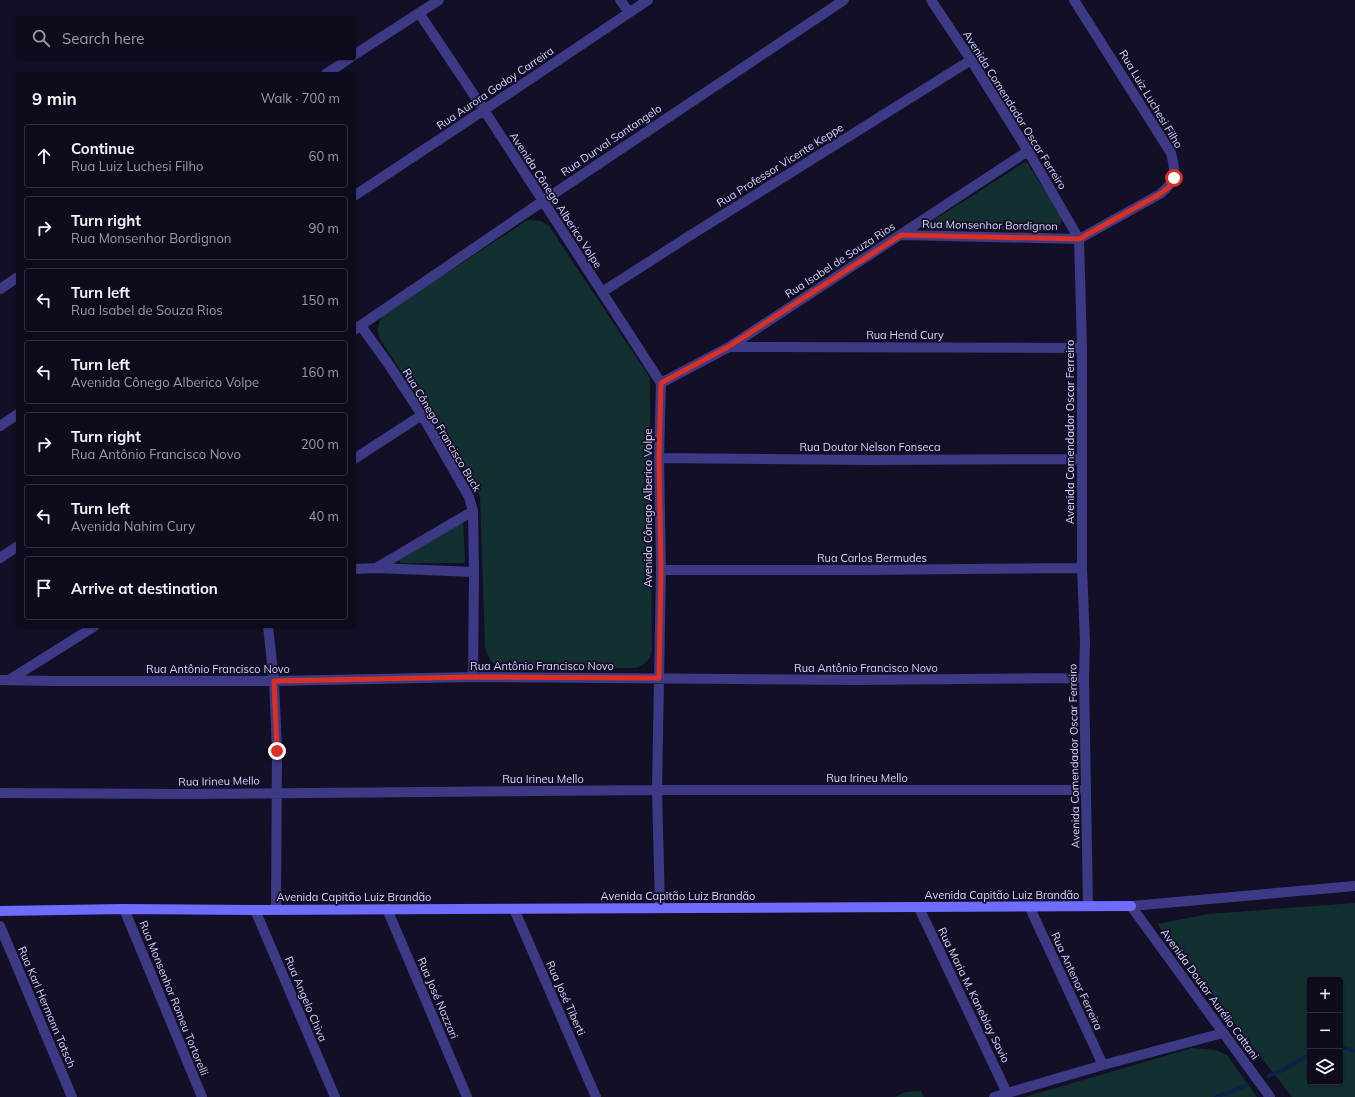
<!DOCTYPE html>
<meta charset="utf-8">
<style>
:root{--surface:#0e0b1c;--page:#1c1929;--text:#f1f3f6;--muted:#9b9ba3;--line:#2e2b3b}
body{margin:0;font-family:Mulish,sans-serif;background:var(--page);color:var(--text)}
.controls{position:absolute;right:12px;bottom:12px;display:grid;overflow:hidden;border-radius:4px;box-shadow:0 1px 3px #0004}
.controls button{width:36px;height:36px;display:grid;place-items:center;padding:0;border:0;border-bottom:1px solid var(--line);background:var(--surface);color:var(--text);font:20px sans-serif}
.stop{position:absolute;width:12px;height:12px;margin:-9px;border:3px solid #d93025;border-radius:50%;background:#fff}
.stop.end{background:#d93025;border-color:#fff;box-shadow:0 1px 4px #0008}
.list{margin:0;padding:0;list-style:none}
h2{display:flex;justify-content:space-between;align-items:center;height:52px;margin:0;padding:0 16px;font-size:17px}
h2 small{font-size:13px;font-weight:400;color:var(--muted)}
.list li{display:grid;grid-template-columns:26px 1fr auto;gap:12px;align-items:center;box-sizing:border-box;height:64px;margin:0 8px 8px;padding:0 8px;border:1px solid var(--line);border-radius:4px}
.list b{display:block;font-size:15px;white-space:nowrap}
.list p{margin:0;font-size:13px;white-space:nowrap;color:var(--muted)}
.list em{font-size:13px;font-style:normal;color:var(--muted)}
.icon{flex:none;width:22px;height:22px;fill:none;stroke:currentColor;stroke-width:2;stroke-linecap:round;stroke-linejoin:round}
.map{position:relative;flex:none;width:1355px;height:1097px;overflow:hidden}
.search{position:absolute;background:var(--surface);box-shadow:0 1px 3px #0004;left:16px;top:16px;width:340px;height:44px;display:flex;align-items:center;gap:10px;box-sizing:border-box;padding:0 14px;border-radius:4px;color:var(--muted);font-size:15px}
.panel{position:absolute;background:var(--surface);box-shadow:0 1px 3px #0004;left:16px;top:72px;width:340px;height:556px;border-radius:4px}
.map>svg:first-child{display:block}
.green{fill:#12302f;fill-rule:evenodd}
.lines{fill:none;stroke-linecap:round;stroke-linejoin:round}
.stream{stroke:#0c2248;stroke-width:4}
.minor{stroke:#3d3a85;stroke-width:10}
.tertiary{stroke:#3d3a85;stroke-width:10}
.secondary{stroke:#6f6bff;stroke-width:10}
.route{stroke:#d93025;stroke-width:5}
.labels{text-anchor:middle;stroke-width:3.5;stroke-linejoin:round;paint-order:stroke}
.street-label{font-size:11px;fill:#d9d4ff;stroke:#130f26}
</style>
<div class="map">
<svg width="1355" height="1097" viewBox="0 0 1355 1097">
<rect width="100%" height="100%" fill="#130f26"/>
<path class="green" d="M1025,162L1028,164L1059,213C1063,221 1062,227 1053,231L933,229L928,227L934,220Z
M532,220L541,221L549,226L650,378L652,651C650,660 645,665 636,668L504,669C493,666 487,657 485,646L480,496L476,487L380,339C376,330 378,322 384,314L526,221Z
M463,520L465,561L464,563H401L399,561L400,559Z
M1355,903V1097H1292L1157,924L1208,914ZM1310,980H1340V1082H1310Z
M1192,1048L1216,1050L1227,1055L1257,1097H1025Z
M921,1091L924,1097H895L905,1092Z"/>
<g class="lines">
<path class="stream" d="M1340,1046L1355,1051
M1269,1076L1281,1071L1310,1054
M1216,1097L1247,1085"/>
<path class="minor" d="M620,0L629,12
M931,0L971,60L1028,151L1079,239L1082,348V568L1085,642L1084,678L1088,906
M419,13L484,110L661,383L659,458L661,570L657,790L660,907
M354,55L439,0
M326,74L350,58
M354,196L484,110L648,0
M901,235L1079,239L1160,194C1177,181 1176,173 1171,153L1074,0
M0,289L18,277
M602,292L694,233L971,60
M361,326L387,362L422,415L469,497L473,511L474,572L473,677
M354,330L543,201L844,0
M729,347L1082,348
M661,383L729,347L1028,151
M0,426L18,414
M659,458L868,460L1081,459
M354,459L422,415
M0,558L18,546
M376,568L473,511
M354,569L376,568L474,572
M661,570H863L1082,568
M268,626L274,681L277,751L276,909
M0,680L52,681H274L473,677L855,680L1084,678
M9,680L95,626
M0,793L184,794L657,790H1086
M1029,906L1103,1065
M1131,906L1355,886
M919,908L1007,1093
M124,909L202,1097
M387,909L467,1097
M514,909L596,1097
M255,910L335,1097
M0,926L72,1097
M994,1097L1103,1065L1223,1033"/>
<path class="tertiary" d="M1131,906L1270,1097"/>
<path class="secondary" d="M0,911L124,909L255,910L1131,906"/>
</g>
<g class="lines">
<path class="route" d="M277,751L274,681L474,677L659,678L661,570L659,458L661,383L728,347L901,235L1079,239L1160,194L1169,187L1174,178"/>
</g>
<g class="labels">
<g class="street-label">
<text transform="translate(495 88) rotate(-34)" y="4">Rua Aurora Godoy Carreira</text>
<text transform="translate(1151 99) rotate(59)" y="4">Rua Luiz Luchesi Filho</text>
<text transform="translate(1015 110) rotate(58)" y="4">Avenida Comendador Oscar Ferreiro</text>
<text transform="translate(611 140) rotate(-34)" y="4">Rua Durval Santangelo</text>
<text transform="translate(780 165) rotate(-32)" y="4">Rua Professor Vicente Keppe</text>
<text transform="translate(556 200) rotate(57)" y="4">Avenida Cônego Alberico Volpe</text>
<text transform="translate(990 225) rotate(1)" y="4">Rua Monsenhor Bordignon</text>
<text transform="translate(840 260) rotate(-33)" y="4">Rua Isabel de Souza Rios</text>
<text x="905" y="339">Rua Hend Cury</text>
<text transform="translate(442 430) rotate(59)" y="4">Rua Cônego Francisco Buck</text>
<text transform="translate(1070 432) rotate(-90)" y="4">Avenida Comendador Oscar Ferreiro</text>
<text x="870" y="451">Rua Doutor Nelson Fonseca</text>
<text transform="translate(648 508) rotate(-90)" y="4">Avenida Cônego Alberico Volpe</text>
<text x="872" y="562">Rua Carlos Bermudes</text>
<text x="542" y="670">Rua Antônio Francisco Novo</text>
<text x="866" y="672">Rua Antônio Francisco Novo</text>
<text x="218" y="673">Rua Antônio Francisco Novo</text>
<text transform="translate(1074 756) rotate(-91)" y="4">Avenida Comendador Oscar Ferreiro</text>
<text x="867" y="782">Rua Irineu Mello</text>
<text x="543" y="783">Rua Irineu Mello</text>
<text transform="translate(219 781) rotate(-1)" y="4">Rua Irineu Mello</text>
<text x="1002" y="899">Avenida Capitão Luiz Brandão</text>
<text x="678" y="900">Avenida Capitão Luiz Brandão</text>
<text x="354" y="901">Avenida Capitão Luiz Brandão</text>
<text transform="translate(1077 981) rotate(65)" y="4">Rua Antenor Ferreira</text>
<text transform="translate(1210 994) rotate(54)" y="4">Avenida Doutor Aurélio Cattani</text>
<text transform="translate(974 995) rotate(64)" y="4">Rua Maria M. Kaneblay Savio</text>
<text transform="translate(174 998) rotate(68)" y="4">Rua Monsenhor Romeu Tortorelli</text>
<text transform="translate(438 998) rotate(67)" y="4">Rua José Nazzari</text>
<text transform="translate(566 998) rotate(66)" y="4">Rua José Tiberti</text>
<text transform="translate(306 999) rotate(67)" y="4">Rua Angelo Chiva</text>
<text transform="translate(47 1007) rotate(67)" y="4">Rua Karl Hermann Tatsch</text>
</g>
</g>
</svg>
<div class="controls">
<button>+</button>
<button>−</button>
<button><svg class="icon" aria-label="layers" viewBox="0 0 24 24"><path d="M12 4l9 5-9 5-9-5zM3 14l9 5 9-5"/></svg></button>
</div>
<div class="stop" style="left:1174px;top:178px"></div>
<div class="stop end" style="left:277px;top:751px"></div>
<div class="search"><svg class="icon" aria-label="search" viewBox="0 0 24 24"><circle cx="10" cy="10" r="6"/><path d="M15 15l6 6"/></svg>Search here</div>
<section class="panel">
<h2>9 min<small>Walk · 700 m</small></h2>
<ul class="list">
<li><svg class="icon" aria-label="ahead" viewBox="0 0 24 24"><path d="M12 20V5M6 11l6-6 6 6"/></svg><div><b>Continue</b><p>Rua Luiz Luchesi Filho</p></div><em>60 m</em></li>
<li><svg class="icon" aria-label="right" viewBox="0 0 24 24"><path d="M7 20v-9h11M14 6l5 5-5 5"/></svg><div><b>Turn right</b><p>Rua Monsenhor Bordignon</p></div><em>90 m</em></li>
<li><svg class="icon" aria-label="left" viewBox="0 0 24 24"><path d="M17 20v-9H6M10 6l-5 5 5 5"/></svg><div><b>Turn left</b><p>Rua Isabel de Souza Rios</p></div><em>150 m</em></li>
<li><svg class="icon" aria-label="left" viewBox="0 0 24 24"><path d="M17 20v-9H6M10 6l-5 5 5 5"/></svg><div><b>Turn left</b><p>Avenida Cônego Alberico Volpe</p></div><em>160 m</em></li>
<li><svg class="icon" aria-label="right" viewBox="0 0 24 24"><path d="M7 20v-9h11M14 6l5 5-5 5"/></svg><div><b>Turn right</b><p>Rua Antônio Francisco Novo</p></div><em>200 m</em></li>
<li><svg class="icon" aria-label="left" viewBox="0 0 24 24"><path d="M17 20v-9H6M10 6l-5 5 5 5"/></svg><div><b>Turn left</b><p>Avenida Nahim Cury</p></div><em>40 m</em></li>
<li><svg class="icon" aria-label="arrive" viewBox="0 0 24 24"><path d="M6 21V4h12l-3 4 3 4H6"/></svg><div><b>Arrive at destination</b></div></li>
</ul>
</section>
</div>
